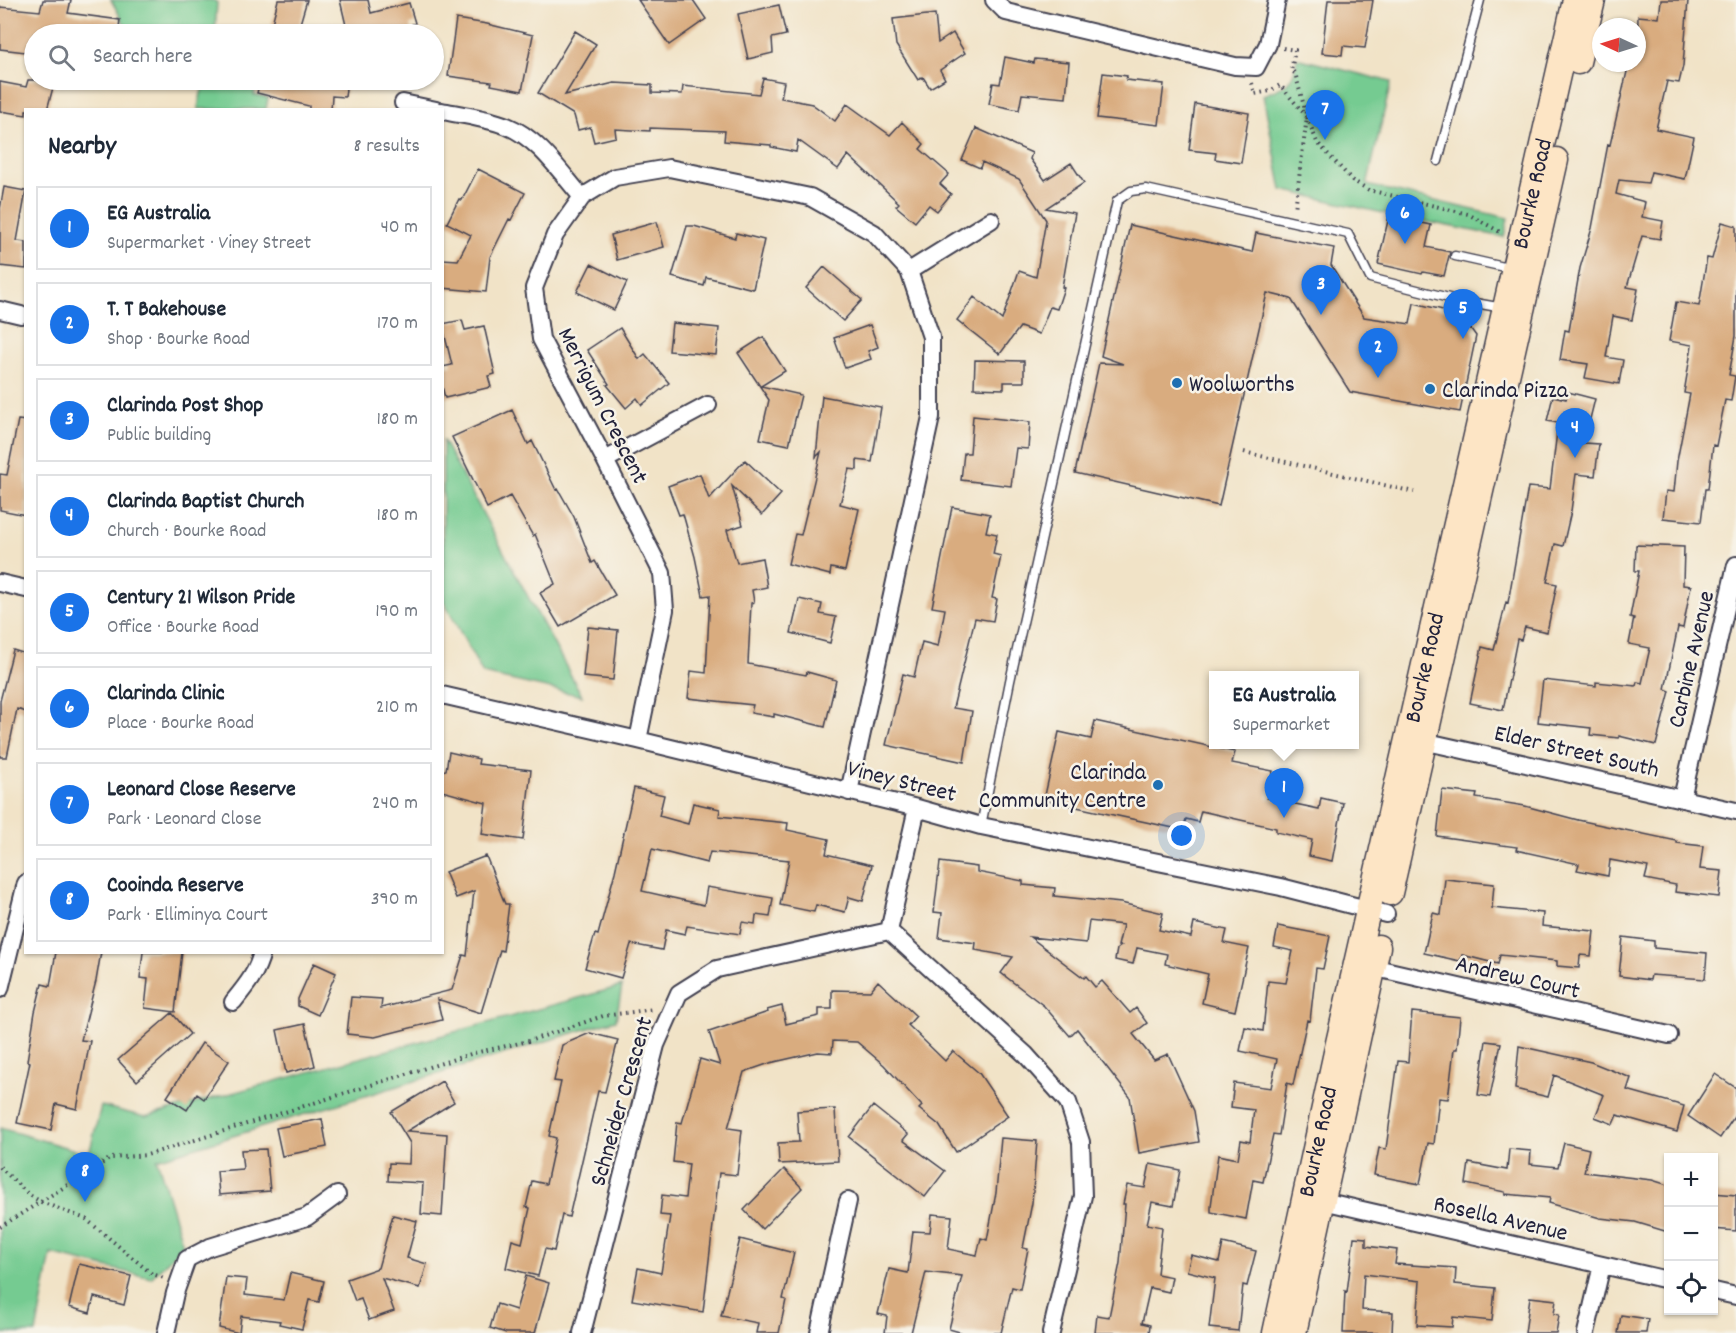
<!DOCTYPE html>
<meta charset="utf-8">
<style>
:root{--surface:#fff;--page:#f6f6f7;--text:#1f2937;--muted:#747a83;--line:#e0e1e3;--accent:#1a73e8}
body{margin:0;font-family:Dekko,sans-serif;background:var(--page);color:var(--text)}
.controls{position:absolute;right:18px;bottom:18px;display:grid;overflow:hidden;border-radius:0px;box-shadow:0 2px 4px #0004}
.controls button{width:54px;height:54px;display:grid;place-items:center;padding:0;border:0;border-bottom:2px solid var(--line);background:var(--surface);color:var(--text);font:30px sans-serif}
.compass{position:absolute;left:1592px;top:18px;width:54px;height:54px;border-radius:50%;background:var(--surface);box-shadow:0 2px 4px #0004;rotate:274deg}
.you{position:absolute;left:1182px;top:836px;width:21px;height:21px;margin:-15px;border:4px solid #fff;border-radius:50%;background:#1a73e8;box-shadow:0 0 0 9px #1a73e833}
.badge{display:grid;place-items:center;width:39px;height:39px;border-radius:50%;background:var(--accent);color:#fff;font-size:20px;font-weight:700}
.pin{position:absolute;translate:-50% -50px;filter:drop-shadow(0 2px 3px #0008)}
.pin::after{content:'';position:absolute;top:32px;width:21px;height:18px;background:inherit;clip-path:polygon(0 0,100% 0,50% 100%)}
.popup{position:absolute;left:1209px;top:671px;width:150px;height:78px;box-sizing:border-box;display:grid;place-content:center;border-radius:0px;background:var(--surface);filter:drop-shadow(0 2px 4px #0005);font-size:20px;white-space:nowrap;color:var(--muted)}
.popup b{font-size:22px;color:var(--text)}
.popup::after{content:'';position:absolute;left:50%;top:100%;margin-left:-12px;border:12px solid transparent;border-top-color:var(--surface)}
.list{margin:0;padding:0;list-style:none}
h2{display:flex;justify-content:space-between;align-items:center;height:78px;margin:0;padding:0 24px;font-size:26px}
h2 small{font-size:20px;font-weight:400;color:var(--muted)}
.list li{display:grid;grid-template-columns:39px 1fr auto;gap:18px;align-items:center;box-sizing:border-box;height:84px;margin:0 12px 12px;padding:0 12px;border:2px solid var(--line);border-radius:0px}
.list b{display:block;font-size:22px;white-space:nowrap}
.list p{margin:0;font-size:20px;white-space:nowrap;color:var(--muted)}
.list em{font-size:20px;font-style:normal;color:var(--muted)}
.icon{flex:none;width:33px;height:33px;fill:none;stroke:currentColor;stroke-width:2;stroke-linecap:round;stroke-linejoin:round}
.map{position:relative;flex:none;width:1736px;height:1333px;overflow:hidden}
.search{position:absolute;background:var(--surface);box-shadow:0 2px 4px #0004;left:24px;top:24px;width:420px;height:66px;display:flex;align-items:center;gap:15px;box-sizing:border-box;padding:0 21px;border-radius:33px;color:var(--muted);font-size:22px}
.panel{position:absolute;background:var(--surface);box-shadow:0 2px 4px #0004;left:24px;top:108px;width:420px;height:846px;border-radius:0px}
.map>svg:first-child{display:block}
.green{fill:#74cb91;stroke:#4b7666;stroke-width:1.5}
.building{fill:#d9ac7f}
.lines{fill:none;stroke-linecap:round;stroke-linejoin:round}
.service-casing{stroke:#413f50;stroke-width:11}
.minor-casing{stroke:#413f50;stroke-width:20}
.secondary-casing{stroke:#413f50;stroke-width:27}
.path{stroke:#413f50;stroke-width:4;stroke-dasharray:1.5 4.5;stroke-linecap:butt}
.service{stroke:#fff;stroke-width:8}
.minor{stroke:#fff;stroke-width:16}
.secondary{stroke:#fde5c5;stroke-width:24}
.poi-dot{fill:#1f6fb2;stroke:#f7f3e8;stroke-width:2}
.labels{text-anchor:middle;stroke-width:5;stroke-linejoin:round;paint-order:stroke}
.street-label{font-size:24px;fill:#22223b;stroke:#f7f3e8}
.poi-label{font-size:24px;fill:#22223b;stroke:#f7f3e8;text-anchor:start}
</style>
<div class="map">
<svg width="1736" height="1333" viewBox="0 0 1736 1333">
<rect width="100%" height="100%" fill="#f7f3e8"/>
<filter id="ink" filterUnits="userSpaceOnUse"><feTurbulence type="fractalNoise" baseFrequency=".0167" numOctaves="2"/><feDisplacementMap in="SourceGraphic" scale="12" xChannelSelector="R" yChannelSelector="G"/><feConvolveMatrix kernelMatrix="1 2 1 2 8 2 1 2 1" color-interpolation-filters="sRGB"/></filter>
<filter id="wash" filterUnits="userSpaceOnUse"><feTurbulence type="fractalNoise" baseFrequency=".008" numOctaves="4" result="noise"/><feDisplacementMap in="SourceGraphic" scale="24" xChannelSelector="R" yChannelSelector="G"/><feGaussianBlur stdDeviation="1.35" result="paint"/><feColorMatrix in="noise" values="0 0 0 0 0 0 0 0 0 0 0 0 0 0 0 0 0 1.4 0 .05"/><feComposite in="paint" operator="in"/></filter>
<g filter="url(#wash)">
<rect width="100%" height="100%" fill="#f1e3c7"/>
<path class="green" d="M111,0H212L217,2L215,34H130Z
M1297,58L1391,82L1367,185L1508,218L1504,237L1383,213L1282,190L1263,95C1285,87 1294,83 1297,58Z
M208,80H257L254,95L268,98L266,109H198L201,93Z
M443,440L582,696L483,674L443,600Z
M622,986L616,1020L157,1159L183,1245L151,1278L51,1254L36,1333H0V1128L89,1154L101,1106L145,1117Z"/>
<g id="blocks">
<path class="building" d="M43,0H71L68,13L120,20L118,34H34V53L0,49V7L40,11Z
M278,0H307L297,34H284L270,31Z
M340,0H368L371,13L409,3L415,23L410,25L412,34H348Z
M638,0H693L706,19L669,45Z
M1328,0H1373L1365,48L1343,46L1342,55L1322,53Z
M1661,0H1688L1683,66L1679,83L1667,81L1656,129L1694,137L1685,179L1651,172L1648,183L1619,180L1616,194L1645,202L1642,217L1663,221L1660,239L1642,236L1627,287L1638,289L1632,320L1613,316L1606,357L1623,360L1619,384L1585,378L1588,364L1560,360L1565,330L1569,331L1580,268L1592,228L1608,144L1610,145L1629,63H1637L1638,16L1659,18Z
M779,5L786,35L772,38L773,53L748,59L738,14Z
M935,14L938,43L953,33L965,53L940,70L945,79L930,88L923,77L918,80L896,45L893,19Z
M456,19L487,24L533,35L522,91L491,85L492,82L448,76Z
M575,31L596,44L565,95L614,83L652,85V93L682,94L683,86L759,94L763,78L784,82L781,98L812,104L835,121L847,104L890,135L902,122L924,144L920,149L949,174L940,184L951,194L937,211L929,205L915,222L896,206L899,203L848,155L838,169L798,140L796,152L771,147V145L724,141L725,131L650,128V131L615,129L616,137L594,142L590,127L578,130L574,115L538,93Z
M1005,57L1034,63L1035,59L1069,62L1066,98L1022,94L1019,110L989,104L993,83L1000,84Z
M1103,73L1127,76L1126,80L1164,84L1159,125L1097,118Z
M28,80H55L47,110H26V115L0,111V82L26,87Z
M260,80H347L345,97L332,96L331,110H309V106L257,93Z
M1195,104L1249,113L1241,163L1215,159L1216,153L1189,150Z
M976,128L1032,153L1030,159L1045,180L1071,163L1084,183L1046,208L1075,213L1062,287L1064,288L1057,309L1050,307L1039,334L1020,327L1000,354L957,320L974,297L1002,320L1019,271L1036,277L1046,220L1019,179L982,162L980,168L962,160Z
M478,169L525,193L511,220L509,219L490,257L486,292L442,288V259L458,260L471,235L447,223L459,199L462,200Z
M4,187L26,191L17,241L26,242V269L0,266V209Z
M1389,216L1431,225L1426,247L1450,252L1444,276L1423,272L1422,274L1378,264Z
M657,222L664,247L617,260L611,235Z
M1722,222L1736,226V336L1729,375L1735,376L1731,401L1725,400L1716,446L1713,445L1708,489H1705L1701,522L1663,518L1666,491L1674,492L1677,461L1690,394L1684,393L1692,345L1669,341L1676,302L1699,306L1707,258L1712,259Z
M1130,225L1252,252L1256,233L1334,248L1331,265L1364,317L1410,324L1414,303L1468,316V325L1476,336L1460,412L1350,392L1291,299L1267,293L1219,506L1075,473L1099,363L1123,364L1101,356Z
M687,226H694L735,238L736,233L764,240L753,289L706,277L704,286L672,277Z
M591,264L627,282L614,310L577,292Z
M824,267L862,300L843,321L806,288Z
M462,320L465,330L484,326L495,374L488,376L491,387L445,398L442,386V367L452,365L442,324Z
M672,323L719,328L716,355L669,351Z
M870,325L878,347L868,351L871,359L845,368L834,338Z
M620,328L639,359L645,354L669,383L642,405L637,398L626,408L607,385L609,384L587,350Z
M763,337L785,371L761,386L801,395L789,445L760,439L769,400L738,353Z
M975,360L1024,361V382H1004V389L974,388Z
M1568,392L1595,399L1584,443L1599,444L1595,476L1576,474L1571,511L1563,546L1555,544L1547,582L1557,584L1547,632L1525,627L1521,640L1517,639L1503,710L1470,703L1482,647L1494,650L1506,602L1508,603L1528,487L1550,489L1558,423L1547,421L1553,396L1566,399Z
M822,396L881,407L872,462L857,460V470L849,469L840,504L859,509L845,571L831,568L830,575L788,564L795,534L801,535L821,452L816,457Z
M512,410L528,444L532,441L556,490L558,489L574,517L592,563L595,561L615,595L560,627L540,593L555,584L535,534L533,536L510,496L487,508L452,437Z
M973,416L1030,422L1028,449L1016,448L1011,486L961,480L964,453H970Z
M18,420L26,421V515L0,510V474L7,475Z
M745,460L781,494L762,515L732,486L743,525L727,530L737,563L762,558L767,587L752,590L754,602L751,603L748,664L806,675L807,672L836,680L825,727L774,714V717L751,713L753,705L688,698L691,671L706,673L710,595L703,596L695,557L683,514L679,515L668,486L700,474L709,499Z
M952,507L990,514L986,532L997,534L993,554L1001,556L992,598L997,599L993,621L975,618L953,708L972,711L964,762L886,745L903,674L914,677L922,642L938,646L945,609L932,607Z
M1636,545L1684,547L1683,585L1691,586L1683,628L1678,627L1665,689L1670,691L1656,745L1619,736V738L1590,735L1591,728L1538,722L1543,680L1596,686V682L1636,686L1637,682L1642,683L1650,648L1629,644L1634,618L1630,617L1639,571H1635Z
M799,599L822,604L820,614L836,617L830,643L791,633Z
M588,627L618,630L613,680L583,677Z
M13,650L26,654V712L17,709L7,757H0V701Z
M1095,721L1235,752L1232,763L1273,771L1267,798L1319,809L1321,798L1343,803L1332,861L1309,856L1312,840L1276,832V828L1201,811L1198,822L1186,819L1183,830L1044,800L1059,732L1091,739Z
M449,752L479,759L478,764L531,770L523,840L482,834L486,803L442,791V771L446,770Z
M634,788L664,795L659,816L688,824L693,803L720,809L719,816L788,823L787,830L829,839L826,854L872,865L863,901L849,897L845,912L816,905L814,912L780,905L789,860L710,852L707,863L652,849L642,891L704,905L707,887L773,898L770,917L756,915L755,924L742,922L740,934L687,926L685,934L666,930L662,950L631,944L621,978L585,968L595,934L598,935L615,872Z
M1442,790L1477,794L1476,798L1525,806L1578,820L1677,841V843L1703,846L1700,869L1722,871L1719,897L1675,892L1676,885L1645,879L1648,867L1610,860L1608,876L1577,870L1579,864L1516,850L1517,847L1437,836Z
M486,856L505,904H509L503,951L500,950L481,1013L437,999L442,1020L375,1037L347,1034L351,997L382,999L381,1008L452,990L463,955L467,956L474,891L456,898L445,872Z
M940,862L977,867V872L1023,881V885L1055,888L1054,896L1121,903L1163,913L1159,930L1191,937L1194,923L1227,930L1224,943L1249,948L1235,1011L1202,1003L1208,974L1165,964L1167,954L1137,948L1133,964L1115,960L1117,949L1121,946H1118L1123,925L1089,921L1086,943L1030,937L1084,978L1086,976L1095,987L1102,981L1130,1013L1136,1008L1147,1023L1133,1034L1154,1060L1168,1054L1194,1111L1199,1142L1139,1153L1130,1097L1077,1029L1070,1036L1044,1006L1001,973L1013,957L975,950L976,943L939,938L942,913L934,912Z
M1445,879L1494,884L1492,908L1543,913L1542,926L1594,931L1591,956L1580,955L1579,968L1557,966V961L1500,955L1498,964L1462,955L1460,961L1424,953L1433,913L1441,915Z
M1278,926L1330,936L1323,969L1316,968L1310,1021L1307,1020L1293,1085L1287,1083L1279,1135L1273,1134L1263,1182L1253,1180L1246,1219L1211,1212V1206L1218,1155L1238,1159L1241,1140L1250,1142L1254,1110L1231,1107L1234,1083L1271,1088L1277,1059L1240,1051L1245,1027L1263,1031L1268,981L1286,983L1293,951L1274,947Z
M1623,937L1654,941V948L1707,953L1705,979L1651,975L1650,980L1619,976Z
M56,952H101L96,981L81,1040L90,1041L77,1109L56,1104L51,1130L17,1123L30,1062L27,1061L35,1012L42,984L50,986Z
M143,952H182L175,1012L145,1008L148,979L140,978Z
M314,963L336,973L318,1015L298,1006V999Z
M878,981L916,1016L908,1025L945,1061L953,1051L979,1073L1008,1116L956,1152L939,1125L919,1109L922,1106L884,1065L857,1042L833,1041L832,1053L818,1052L770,1063L744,1072L728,1128L742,1130L737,1175L719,1173L703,1312L632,1300L638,1268L661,1273L670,1216L660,1215L662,1195L685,1198L689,1164L673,1162L677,1122L682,1123L700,1059L720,1065L709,1032L768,1012L767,1010L782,1006L786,1024L819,1016V1009H832V990L870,991Z
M1412,1012L1460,1017L1457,1049H1454L1448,1099L1439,1098L1434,1144L1428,1143L1420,1184L1374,1175L1379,1148L1386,1149L1398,1061L1408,1062Z
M172,1013L190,1034L137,1081L118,1060Z
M305,1024L315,1066L286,1073L277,1030Z
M590,1033L618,1040L605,1092L598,1091L569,1217L562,1215L554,1251L545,1249L538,1276L506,1268L512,1240L522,1243L530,1208L526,1207L532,1181L546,1184L556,1138L549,1136L561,1082L554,1081L562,1045Z
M1486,1041L1501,1043L1490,1097L1478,1095Z
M202,1043L229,1061L204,1099L197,1094L187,1110L167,1097Z
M1519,1046L1591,1062L1631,1078L1627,1090L1684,1106L1677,1132L1617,1115L1613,1124L1595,1117L1604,1095L1554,1075L1548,1097L1515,1089Z
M1715,1074L1736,1088V1114L1720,1138L1688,1116Z
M442,1081L454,1102L407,1131L447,1134L442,1216L421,1214L423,1183L388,1181L389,1163L409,1164L410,1143L391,1112Z
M873,1106L908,1134L903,1140L945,1171L925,1197L849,1137Z
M835,1109L838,1161L779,1164L778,1143L799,1142L797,1111Z
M322,1119L327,1147L282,1156L276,1128Z
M1001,1138L1037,1141L1032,1203L1023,1248L1028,1249L1020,1289L1012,1287L1001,1333H963L949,1329L962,1276L926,1272L911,1333H885L887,1316L878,1314L889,1269L908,1273L913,1231L930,1232L932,1214L952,1216L948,1249L977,1255L981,1238L987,1240L996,1193Z
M1564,1143L1589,1149L1584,1172L1652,1180L1668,1185V1232L1635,1222L1600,1218L1549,1203L1550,1198L1505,1194V1192L1466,1184L1469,1163L1507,1170L1509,1149L1531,1151L1530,1164L1558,1167Z
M266,1149L270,1191L219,1195L217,1171L243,1169L241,1150Z
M1150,1164L1180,1170L1173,1206L1152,1202L1147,1224L1162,1227L1157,1274L1172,1277L1169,1292L1150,1288L1142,1323L1150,1325L1149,1333H1095L1097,1315L1109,1317L1120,1263L1125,1204H1123L1127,1185L1145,1188Z
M784,1169L802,1188L762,1229L744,1210Z
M1713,1193L1736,1195V1231L1713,1229Z
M393,1215L417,1221L407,1258L427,1264L420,1288L382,1278L394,1311L369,1320L361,1299L355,1301L347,1279L378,1268Z
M1354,1237L1366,1238V1246L1397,1250L1395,1264L1456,1268L1455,1284L1495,1288L1492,1321L1453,1317L1452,1327L1417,1325L1420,1281L1364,1274L1362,1310L1393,1312L1392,1333H1343L1345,1291L1347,1292Z
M740,1239L794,1253L783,1299L786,1300L779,1333H756L758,1323L721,1316Z
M1223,1243L1256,1251L1247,1286L1243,1285L1238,1331L1209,1328L1215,1278L1187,1271L1191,1255L1219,1262Z
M79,1264L131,1276L124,1305L94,1297L90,1313L69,1307Z
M290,1273L324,1281L319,1302L309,1300L302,1329L279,1324L280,1321L241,1316L239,1333L219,1328L226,1277L247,1279L245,1295L284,1300Z
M526,1276L549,1283L535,1333H506L490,1328L497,1304L516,1310Z
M1530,1297L1556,1300L1554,1314L1559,1315L1556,1333H1525Z
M1621,1315L1648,1319L1646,1333H1618Z"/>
</g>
</g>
<g filter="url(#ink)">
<use href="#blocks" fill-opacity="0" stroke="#413f50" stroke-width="1.5"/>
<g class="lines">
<g class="service-casing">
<path id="service" d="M1438,161L1480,0
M1455,256L1513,269
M981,826L1010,681L1117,201L1131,191L1146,189L1348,234L1370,278L1453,299L1503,308"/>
</g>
<g class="minor-casing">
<path id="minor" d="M994,0L1006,12L1235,66L1256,67L1268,44L1277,0
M403,103L436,110
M442,111C464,115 487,118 507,126C539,139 560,172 582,197
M909,271L991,220
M0,310L21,315
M605,460L708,405
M0,583L26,589
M442,695L638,740L917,808L981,826L1281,887L1386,914
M1414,739L1736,811
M638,740L665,610L662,573L605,460L541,339L534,288L555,235L582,197L615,177L669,168L810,197L874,233L909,271L931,337V417L849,792
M1682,798L1736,565
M889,931L1026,1055L1068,1102L1081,1142L1083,1196L1051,1333
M889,931L917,808
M1363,965L1669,1035
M0,989L26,883
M233,1002C246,986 257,973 262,952
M1323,1201L1668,1280
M1714,1291L1736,1296
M166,1333L175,1293L187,1259L210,1247L307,1217L337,1195
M582,1333L656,1045L679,993L717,969L889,931
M819,1333L848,1201
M1586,1333L1602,1265"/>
</g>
<g class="secondary-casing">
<g id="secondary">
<path d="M1578,62L1593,0"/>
<path d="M1390,893L1556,160"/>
<path id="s1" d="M1275,1333L1338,1043L1575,0"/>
<path d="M1294,1333L1378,947"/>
</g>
</g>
<path class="path" d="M1283,48L1295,50L1291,71L1295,73L1307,117L1317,142L1352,180L1369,190L1468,214L1502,233
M1252,83L1255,94L1270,91L1280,85L1307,117L1295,209
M1244,452L1414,492
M0,1167L28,1194L41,1202L86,1219L152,1274L164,1278
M0,1227L111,1158L147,1155L474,1053L529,1041L603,1016L654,1009"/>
<use href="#service" class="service"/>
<use href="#minor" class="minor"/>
<use href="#secondary" class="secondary"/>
</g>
</g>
<g class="poi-dot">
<circle cx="1177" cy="383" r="6"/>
<circle cx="1430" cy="389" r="6"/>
<circle cx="1158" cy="785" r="6"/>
</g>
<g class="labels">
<g class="street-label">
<text dy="8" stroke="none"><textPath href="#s1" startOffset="1168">Bourke Road</textPath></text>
<text transform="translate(604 405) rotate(63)" y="8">Merrigum Crescent</text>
<text transform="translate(1690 659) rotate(-77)" y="8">Carbine Avenue</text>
<text dy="8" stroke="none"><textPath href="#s1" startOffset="682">Bourke Road</textPath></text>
<text transform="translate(1577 750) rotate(13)" y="8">Elder Street South</text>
<text transform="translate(902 780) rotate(14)" y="8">Viney Street</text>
<text transform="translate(1518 976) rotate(13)" y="8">Andrew Court</text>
<text transform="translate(620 1101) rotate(-74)" y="8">Schneider Crescent</text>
<text dy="8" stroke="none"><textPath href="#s1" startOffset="196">Bourke Road</textPath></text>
<text transform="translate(1501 1217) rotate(13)" y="8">Rosella Avenue</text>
</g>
<g class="poi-label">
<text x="1189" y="391">Woolworths</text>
<text x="1442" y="397">Clarinda Pizza</text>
<text x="1146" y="779" text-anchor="end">Clarinda<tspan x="1146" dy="28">Community Centre</tspan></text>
</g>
</g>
</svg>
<div class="controls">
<button>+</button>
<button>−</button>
<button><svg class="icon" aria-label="locate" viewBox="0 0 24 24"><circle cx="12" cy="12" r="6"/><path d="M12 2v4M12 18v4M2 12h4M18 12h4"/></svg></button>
</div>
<svg class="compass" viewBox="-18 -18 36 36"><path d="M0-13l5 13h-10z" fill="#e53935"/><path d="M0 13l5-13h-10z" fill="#747a83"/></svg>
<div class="you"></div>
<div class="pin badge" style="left:1284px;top:818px">1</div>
<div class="popup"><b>EG Australia</b>Supermarket</div>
<div class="pin badge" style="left:1378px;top:378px">2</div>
<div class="pin badge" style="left:1321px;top:315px">3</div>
<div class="pin badge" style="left:1575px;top:458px">4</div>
<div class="pin badge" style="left:1463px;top:339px">5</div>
<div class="pin badge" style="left:1405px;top:244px">6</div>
<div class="pin badge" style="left:1325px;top:140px">7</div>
<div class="pin badge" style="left:85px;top:1202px">8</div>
<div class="search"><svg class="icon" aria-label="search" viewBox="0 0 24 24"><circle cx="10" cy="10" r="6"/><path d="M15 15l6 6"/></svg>Search here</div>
<section class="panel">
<h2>Nearby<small>8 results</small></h2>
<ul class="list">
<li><span class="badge">1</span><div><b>EG Australia</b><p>Supermarket · Viney Street</p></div><em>40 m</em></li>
<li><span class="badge">2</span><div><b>T. T Bakehouse</b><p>Shop · Bourke Road</p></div><em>170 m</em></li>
<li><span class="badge">3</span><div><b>Clarinda Post Shop</b><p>Public building</p></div><em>180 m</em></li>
<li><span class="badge">4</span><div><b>Clarinda Baptist Church</b><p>Church · Bourke Road</p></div><em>180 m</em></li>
<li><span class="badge">5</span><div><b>Century 21 Wilson Pride</b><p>Office · Bourke Road</p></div><em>190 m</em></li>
<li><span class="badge">6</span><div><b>Clarinda Clinic</b><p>Place · Bourke Road</p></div><em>210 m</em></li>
<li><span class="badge">7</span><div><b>Leonard Close Reserve</b><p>Park · Leonard Close</p></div><em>240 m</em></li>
<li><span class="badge">8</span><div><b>Cooinda Reserve</b><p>Park · Elliminya Court</p></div><em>390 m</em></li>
</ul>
</section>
</div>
